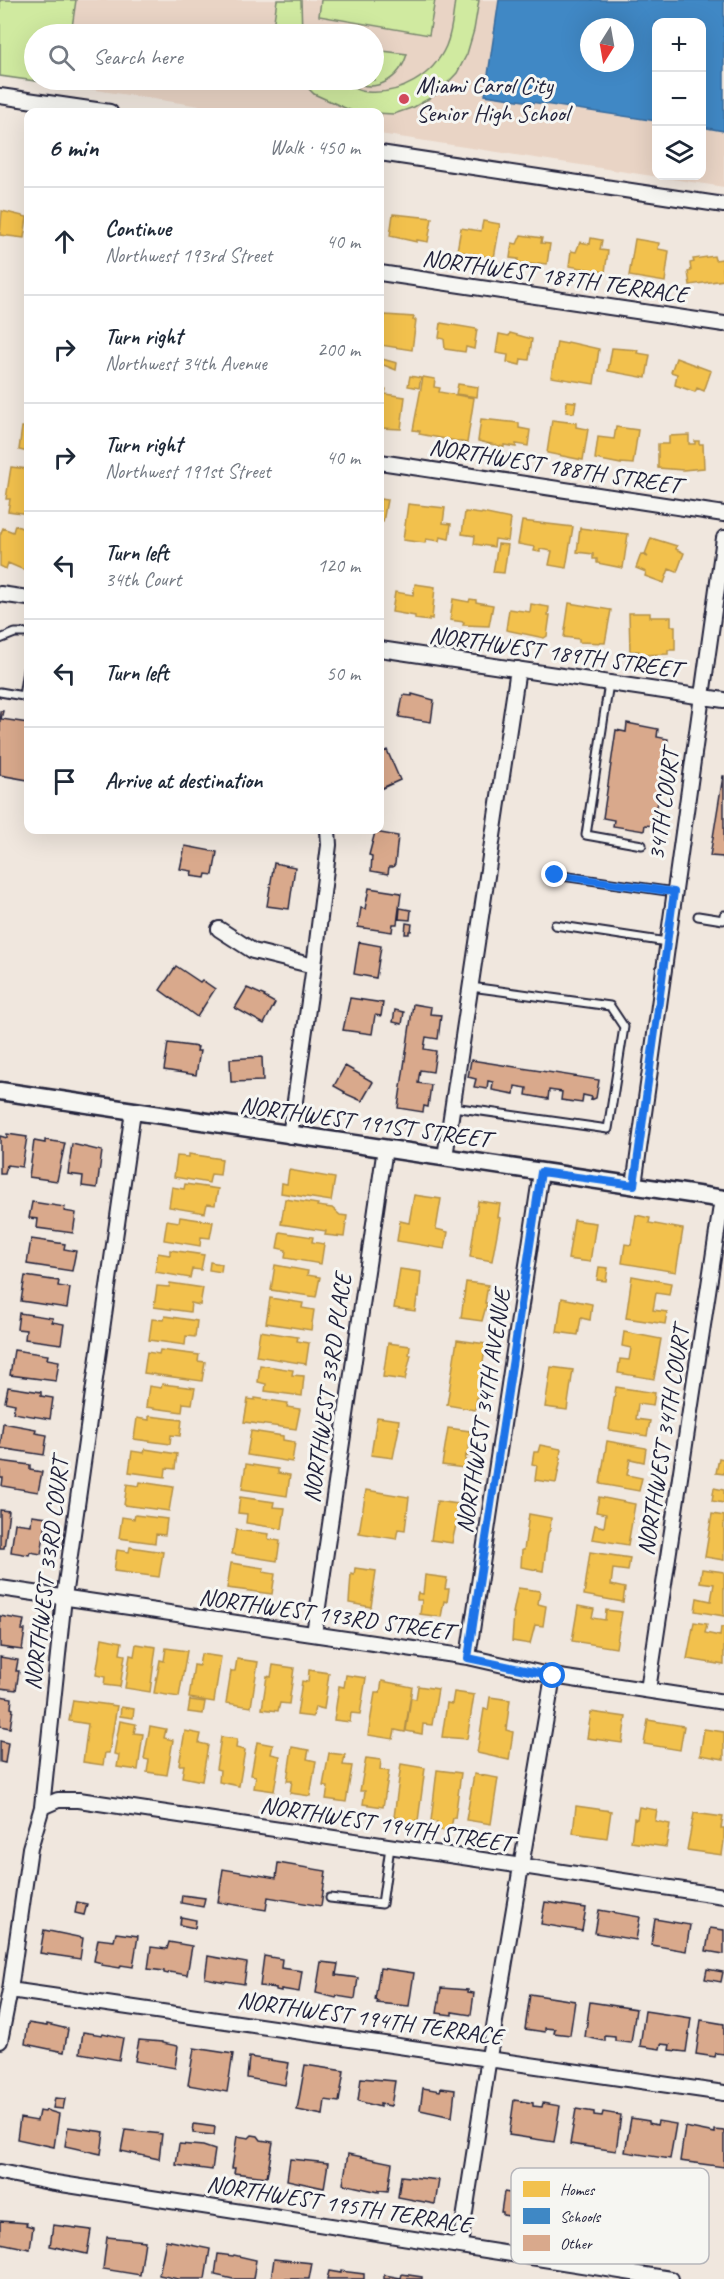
<!DOCTYPE html>
<meta charset="utf-8">
<style>
:root{--surface:#fff;--page:#f2f2f3;--text:#1f2937;--muted:#747a83;--line:#e0e1e3}
body{margin:0;font-family:Caveat,sans-serif;background:var(--page);color:var(--text)}
.controls{position:absolute;right:18px;top:18px;display:grid;overflow:hidden;border-radius:12px;box-shadow:0 6px 24px #0002}
.controls button{width:54px;height:54px;display:grid;place-items:center;padding:0;border:0;border-bottom:2px solid var(--line);background:var(--surface);color:var(--text);font:30px sans-serif}
.compass{position:absolute;left:580px;top:18px;width:54px;height:54px;border-radius:50%;background:var(--surface);box-shadow:0 6px 24px #0002;rotate:191deg}
.stop{position:absolute;width:18px;height:18px;margin:-14px;border:4px solid #1a73e8;border-radius:50%;background:#fff}
.stop.end{background:#1a73e8;border-color:#fff;box-shadow:0 2px 6px #0008}
.list{margin:0;padding:0;list-style:none}
h2{display:flex;justify-content:space-between;align-items:center;height:78px;margin:0;padding:0 24px;font-size:26px}
h2 small{font-size:20px;font-weight:400;color:var(--muted)}
.list li{display:grid;grid-template-columns:39px 1fr auto;gap:18px;align-items:center;box-sizing:border-box;height:108px;padding:0 24px;border-top:2px solid var(--line)}
.list b{display:block;font-size:22px;white-space:nowrap}
.list p{margin:0;font-size:20px;white-space:nowrap;color:var(--muted)}
.list em{font-size:20px;font-style:normal;color:var(--muted)}
.icon{flex:none;width:33px;height:33px;fill:none;stroke:currentColor;stroke-width:2;stroke-linecap:round;stroke-linejoin:round}
.map{position:relative;flex:none;width:724px;height:2279px;overflow:hidden}
.search{position:absolute;background:var(--surface);box-shadow:0 6px 24px #0002;left:24px;top:24px;width:360px;height:66px;display:flex;align-items:center;gap:15px;box-sizing:border-box;padding:0 21px;border-radius:33px;color:var(--muted);font-size:22px}
.panel{position:absolute;background:var(--surface);box-shadow:0 6px 24px #0002;left:24px;top:108px;width:360px;height:726px;border-radius:12px}
.map>svg:first-child{display:block}
.built{fill:#e9d4c5;fill-rule:evenodd}
.green{fill:#d0eaa0;stroke:#79866e;stroke-width:1.5}
.homes{fill:#f2c14e;stroke:#b49148;stroke-width:1.5}
.schools{fill:#3f88c5;stroke:#36699c;stroke-width:1.5;fill-rule:evenodd}
.building{fill:#d9a98c;stroke:#22223b;stroke-width:1.5}
.lines{fill:none;stroke-linecap:round;stroke-linejoin:round}
.service-casing{stroke:#22223b;stroke-width:11}
.minor-casing{stroke:#22223b;stroke-width:18}
.tertiary-casing{stroke:#22223b;stroke-width:21}
.service{stroke:#f6f6f2;stroke-width:7}
.minor{stroke:#f6f6f2;stroke-width:14}
.tertiary{stroke:#f6f6f2;stroke-width:16}
.route{stroke:#1a73e8;stroke-width:8}
.poi-dot{fill:#d1495b;stroke:#f6f6f2;stroke-width:2}
.labels{text-anchor:middle;stroke-width:6;stroke-linejoin:round;paint-order:stroke}
.poi-label{font-size:24px;fill:#22223b;stroke:#f6f6f2;text-anchor:start}
.street-label{font-size:24px;fill:#22223b;stroke:#f6f6f2}
.key{fill:#f6f6f2;stroke:#b6b6bb;stroke-width:1.5}
.key-label{font-size:16px;fill:#22223b}
</style>
<div class="map">
<svg width="724" height="2279" viewBox="0 0 724 2279">
<rect width="100%" height="100%" fill="#f0e7de"/>
<filter id="ink" filterUnits="userSpaceOnUse"><feTurbulence type="fractalNoise" baseFrequency=".0167" numOctaves="2"/><feDisplacementMap in="SourceGraphic" scale="12" xChannelSelector="R" yChannelSelector="G"/><feConvolveMatrix kernelMatrix="1 2 1 2 8 2 1 2 1" color-interpolation-filters="sRGB"/></filter>
<g filter="url(#ink)">
<path class="built" d="M76,0H724V187L380,134V112H239L63,85L64,80H374V34H71ZM656,22H702V176H656ZM589,27H625V63H589Z"/>
<path class="green" d="M0,0H76L71,34H34V80H64L63,85L0,76Z
M277,0H301L302,34H272Z
M321,0H435L429,35L319,16Z
M455,0H479L474,30L467,54L457,73L437,94L414,107L394,114L354,112L314,94L300,80C311,79 328,76 337,81C347,85 356,91 367,92C400,95 433,76 446,46C452,32 453,15 455,0Z
M374,50L407,54C400,79 375,95 351,80H374Z"/>
<path class="homes" d="M2,211L27,217L24,238L0,235Z
M393,214L432,218L428,242L417,240V242L390,236Z
M483,221L500,224L494,258L457,251L461,228L481,231Z
M521,235L542,238L541,243L550,244L547,264L538,263V265L517,262L518,259L510,258L512,243L517,244Z
M591,238L602,240L600,250L608,251L605,272L569,266L571,251L576,252L580,242L590,244Z
M635,239L659,243L658,249L669,251L665,282L629,276Z
M714,256L715,260L722,259L724,280L690,285L688,272L691,271L690,263L694,262L693,259Z
M385,315L414,317L413,320H416L412,350L380,345Z
M441,323L477,329L474,349L466,347L465,352L445,349L444,339L439,338Z
M510,333L532,339L529,360L521,359L520,365L507,362L508,355L496,353L499,334L509,336Z
M557,342L567,344L568,342L599,349L594,384L551,377Z
M612,348L638,350L637,353L650,355L646,378L608,371Z
M676,358L711,371L704,391L697,388L695,392L675,385L677,374L671,372Z
M382,359L397,363L396,370L381,364Z
M410,376L421,378L419,388L408,386Z
M423,377L435,379L434,387L440,388L439,392L474,398L467,443L419,434L420,431L413,430Z
M458,384L478,387L477,397L456,394Z
M380,388L386,389L385,394L405,397L401,429L380,428Z
M567,401L576,402L574,413L566,412Z
M481,419L519,423V428L530,430L528,446L516,444V447L504,445V447L478,441Z
M552,420L576,423V427L588,429L583,460L547,453Z
M22,427L28,428V452L19,450Z
M616,427L638,430L633,464L621,463V464L595,459L598,437L614,439Z
M689,435V444H695V441H699V444H703L704,468L683,470L658,468V444H669V436Z
M11,467L28,469V514L8,511L10,499H6Z
M380,499L387,500L383,522L380,521Z
M408,504L445,508L443,523L451,524L449,539L440,537L439,541L426,539L425,543L403,540Z
M465,512L481,514L482,513L511,519L508,541L495,539L494,547L474,544L475,536L462,534Z
M522,521L573,527L566,568L549,565L552,551L540,549V552L534,551L535,547L518,544Z
M15,525L28,531V559L24,570L8,563L6,569L0,566V535L3,528L13,532Z
M580,528L628,534L623,568L597,563V559H593V554L577,552Z
M651,538L677,546L676,549L684,553L677,572L669,569L664,583L645,576L646,572L636,568L641,554L648,557L645,554Z
M498,544L508,545L504,573L493,572Z
M415,584L435,587L432,619L429,618V621L415,619V616L392,612L395,592L413,595Z
M453,599L469,602L470,599L476,600V602L493,605L489,626L463,625L464,622L450,620Z
M569,603L611,610L605,643L579,642V639L564,637Z
M531,604L549,607L548,615H550L547,636L544,638L506,630L509,609L530,612Z
M629,613H650V617H671V626H675V650H668V654L639,655V651H630Z
M189,1154L222,1159L220,1175L211,1174L209,1183L174,1177L177,1156L189,1157Z
M289,1170L335,1178L331,1201L281,1193L282,1183L287,1184Z
M185,1184L218,1189L215,1205L207,1204L205,1213L169,1207L172,1187L184,1189Z
M414,1195L441,1199L436,1229L448,1232L445,1249L397,1241L400,1221L409,1223Z
M285,1199L318,1204L317,1206L332,1208L340,1215L347,1216L344,1237L325,1235L326,1231L281,1224Z
M478,1201L500,1204L498,1217L500,1218L492,1261L470,1257Z
M636,1215L650,1218L649,1223L683,1229L676,1272L622,1263L625,1244L631,1245Z
M180,1217L213,1222L210,1238L201,1237L200,1246L164,1240L167,1220L179,1222Z
M574,1220L596,1223L590,1262L568,1259Z
M280,1232L313,1237L312,1242L324,1244L321,1264L285,1258L286,1250L277,1248Z
M170,1250L204,1255L201,1270L192,1269L190,1278L155,1272L158,1253L170,1255Z
M210,1262L222,1264L221,1272L209,1270Z
M275,1265L308,1271L307,1275L320,1277L316,1297L271,1290Z
M599,1267L608,1268L606,1281L597,1280Z
M400,1269L421,1272L419,1297H417L415,1311L394,1308Z
M632,1276L671,1283L669,1295L656,1293L653,1310L667,1312L665,1324L626,1318Z
M466,1282L488,1285L485,1303H487L482,1321L461,1318Z
M170,1283L203,1288L200,1305L191,1303L190,1312L154,1307L157,1286L169,1287Z
M270,1298L303,1303L302,1308L314,1310L311,1330L266,1323Z
M562,1298L592,1304L590,1320L581,1318L578,1335L557,1332Z
M165,1316L197,1321L195,1337L186,1336L185,1345L149,1340L152,1319L164,1320Z
M260,1331L298,1337L297,1341L309,1343L306,1364L256,1356Z
M624,1332L661,1339L654,1379L618,1373L620,1359L629,1360L631,1348L622,1346Z
M457,1340L486,1344L475,1410L447,1405Z
M388,1343L410,1346L409,1355H411L405,1380L383,1377Z
M160,1350L199,1355L198,1361L205,1362L202,1381L144,1373L147,1352L159,1354Z
M260,1365L293,1370L292,1375L304,1376L302,1396L265,1391L266,1384L258,1382Z
M551,1367L573,1370L567,1410L545,1407Z
M162,1384L195,1388L192,1404L183,1403L182,1412L146,1407L149,1386L161,1388Z
M616,1387L655,1393L653,1406L638,1404L636,1419L650,1421L647,1436L609,1430Z
M255,1398L288,1403L287,1407L300,1409L296,1429L244,1422L248,1399L255,1400Z
M149,1416L182,1420L180,1436L171,1435L170,1444L134,1439L137,1418L149,1420Z
M377,1417L399,1420L398,1428H399L393,1458L371,1455Z
M448,1428L470,1431L468,1456L466,1455L464,1468L442,1465Z
M251,1431L283,1436V1440L295,1442L292,1462L247,1455Z
M607,1441L646,1448L644,1462L630,1459L627,1475L642,1478L639,1491L600,1484Z
M540,1445L561,1449L560,1458H561L556,1483L535,1480L537,1465L532,1464L534,1452H538Z
M145,1449L177,1454L175,1469L166,1468L165,1477L129,1472L132,1451L144,1453Z
M719,1458L724,1459V1474L716,1473Z
M246,1464L278,1469V1473L290,1475L287,1496L242,1489Z
M140,1482L173,1487L169,1511L124,1505L127,1484L139,1486Z
M714,1488L724,1490V1503L712,1501Z
M366,1490L409,1497L405,1530L398,1529L396,1539L359,1533Z
M240,1497L274,1502L273,1507L285,1508L282,1529L246,1523L247,1514L238,1513Z
M599,1497L635,1504L628,1545L592,1539L595,1525L604,1527L606,1514L596,1512Z
M437,1501L458,1504L456,1515L458,1516L452,1543L431,1540Z
M529,1514L551,1518L550,1530L548,1533L543,1571L521,1567L522,1550H524Z
M712,1514L724,1516V1560L705,1557Z
M135,1515L167,1519L165,1535L156,1534L155,1543L119,1538L122,1517L134,1519Z
M236,1530L269,1534L268,1539L280,1541L277,1561L232,1554Z
M130,1547L163,1552L159,1577L114,1571L117,1550L129,1552Z
M590,1552L630,1558L628,1571L613,1569L611,1585L625,1588L623,1602L584,1595Z
M231,1563L264,1568L263,1572L275,1574L272,1594L227,1588Z
M355,1568L376,1571L371,1607L349,1603L351,1574L354,1575Z
M702,1569L724,1572V1616L695,1611L697,1598L711,1601L714,1584L700,1582Z
M425,1575L447,1578L445,1589H449L447,1602L444,1601L441,1617L420,1614L422,1600H417V1596L418,1593L423,1594Z
M518,1588L540,1591L538,1604L546,1606L543,1626L535,1625L530,1644L512,1641L514,1613H513Z
M578,1606L594,1609L592,1618L605,1620L606,1610L622,1612L616,1648L572,1641Z
M694,1622L707,1624L705,1633L720,1636L721,1627H724V1665L687,1659Z
M102,1638L122,1642L120,1654L125,1655L120,1687L104,1685L105,1677L96,1675Z
M136,1644L156,1647L150,1692L125,1688L130,1655L134,1656Z
M166,1648L187,1651L179,1697L154,1693L160,1660L164,1661Z
M201,1654L221,1657L214,1702L189,1698L194,1665L199,1666Z
M237,1659L258,1662L251,1707L226,1703L231,1671H235Z
M273,1665L294,1668L289,1704L280,1703L278,1711L262,1709L267,1676L271,1677Z
M309,1670L329,1673L324,1709L315,1707L313,1717L297,1715L302,1681L308,1682Z
M346,1675L366,1678L360,1714L351,1713L350,1722L334,1720L339,1686L344,1687Z
M382,1681L412,1687L405,1732L395,1730L393,1739L368,1735L375,1693H380Z
M418,1686L438,1689L432,1725L423,1724L422,1734L406,1731L411,1698L416,1699Z
M454,1692L474,1695L467,1739L442,1737L447,1703L452,1704Z
M490,1697L510,1700L506,1730L513,1732L509,1760L477,1753L484,1709L488,1710Z
M73,1700L117,1706L109,1753H105L103,1765L83,1762L88,1724L69,1721Z
M190,1700L205,1702L203,1714L188,1712Z
M121,1707L134,1709L133,1718L120,1716Z
M591,1712L626,1717L622,1743L587,1738Z
M648,1720L684,1726L680,1750L644,1744Z
M120,1721L136,1724L134,1733L143,1734L138,1770L117,1767L119,1755L114,1754Z
M150,1726L166,1729L164,1738L173,1740L167,1775L147,1772L149,1760L144,1759Z
M704,1729L724,1732V1759L700,1755Z
M185,1731L201,1734L199,1743L208,1745L202,1781L182,1777L184,1765H179Z
M221,1737L237,1739L236,1748L245,1750L239,1786L219,1782L220,1770L216,1769Z
M257,1742L273,1745L271,1754L280,1756L274,1791L254,1788L256,1776L251,1775Z
M292,1747L309,1750L307,1759L316,1761L310,1796L290,1793L292,1781H287Z
M329,1753L345,1755L343,1765L352,1766L346,1802L326,1799L328,1787L323,1786Z
M366,1758L381,1760L380,1770L389,1771L383,1807L363,1804L365,1791H360Z
M401,1764L425,1768L418,1821L416,1820L414,1828L401,1826L402,1818L394,1817Z
M437,1770L461,1773L455,1818H453L450,1832L435,1829L437,1822L431,1821Z
M474,1774L498,1778L491,1824L466,1820Z
M576,1806L611,1811L607,1838L573,1833Z
M639,1807L657,1810L655,1821L670,1824L666,1847L631,1842L634,1818L637,1819Z
M694,1813L723,1817L721,1828H724V1841L722,1855L687,1850Z"/>
<path class="schools" d="M499,0H724V131L702,127V22H656V121L485,95ZM589,27H625V63H589Z"/>
<path class="building" d="M412,694L434,700L431,722L399,717L403,695L412,696Z
M0,711H3L1,719L28,723V780L0,775Z
M627,723L658,729L657,737L668,739L654,826L645,825L644,831L613,826L614,820L603,818L616,730L626,732Z
M387,750L400,780L380,789V754Z
M723,776H724V863L723,857L710,856Z
M375,832L398,836L395,864L393,867H389L388,874L371,871L372,856L369,855Z
M185,846L217,852L213,875L206,874L205,878L191,876L192,871L180,869Z
M274,863L295,867L289,909L267,906Z
M369,888L401,893L397,924H393L392,932L358,927L361,908L365,909Z
M400,908L411,910L410,920L399,919Z
M406,923L412,924L411,931H409V934H405Z
M359,942L381,946L376,978L354,974Z
M176,966L200,982L202,980L215,989L197,1017L160,990Z
M247,988L265,996L264,997L275,1003L264,1024L235,1008Z
M350,998L383,1003L381,1016L375,1015L372,1034L343,1030Z
M413,1004L431,1007L430,1014L441,1015L438,1039L426,1037L424,1049L436,1051L433,1072L420,1070L418,1083L431,1085L428,1107L424,1106L423,1112L398,1108Z
M395,1010L404,1012L402,1024L393,1022Z
M168,1043L198,1047L197,1051H200L196,1075L164,1070Z
M262,1057L263,1081L231,1082L230,1059Z
M471,1060L599,1080L596,1098L591,1100L592,1097L583,1095L582,1103L561,1100L562,1092L549,1090L548,1099L526,1095L527,1088L515,1086L514,1094L492,1090L493,1082L488,1081L487,1089L474,1087L476,1079L468,1077Z
M345,1066L373,1082L362,1101L344,1093L345,1092L334,1086Z
M7,1134L27,1137L22,1167L7,1165L5,1174H0V1136L7,1138Z
M45,1140L65,1143L57,1181L29,1177L34,1141L45,1143Z
M72,1144L102,1151L97,1188L82,1186L83,1176L68,1174Z
M32,1202L65,1207L64,1211L76,1213L73,1233L37,1228L38,1219L29,1218Z
M31,1239L65,1244L64,1249L76,1251L72,1271L27,1264Z
M25,1276L59,1281L58,1286L70,1288L67,1308L21,1301Z
M19,1313L53,1318L52,1322L64,1324L61,1344L25,1339L26,1330L17,1329Z
M14,1350L48,1355L47,1359L59,1361L56,1381L10,1375Z
M8,1387L41,1392V1396L53,1398L50,1419L13,1413L15,1404L5,1402Z
M3,1423L36,1429L35,1433L47,1435L44,1455L0,1448Z
M0,1461L30,1465V1470L42,1472L38,1492L2,1486L3,1478H0Z
M0,1510L9,1511L4,1548H0Z
M32,1515L47,1517L41,1554L30,1552L29,1555L11,1552L15,1523L31,1525Z
M0,1616L24,1620L22,1630H25L22,1650L0,1647Z
M0,1657L18,1660L16,1671H19L16,1690L0,1688Z
M0,1696L12,1698L11,1708L13,1709L10,1728L0,1726Z
M0,1741L8,1743L5,1763L0,1762Z
M278,1863L326,1871L321,1906L268,1897L266,1910L218,1902L223,1869L276,1878Z
M182,1895L205,1898L203,1907L181,1903Z
M77,1902L87,1904L84,1915L75,1913Z
M545,1902L586,1908L582,1931L541,1924Z
M599,1910L640,1917L636,1940L595,1933Z
M181,1917L196,1920L195,1928L180,1925Z
M655,1919L690,1925L686,1951L651,1945Z
M710,1928L724,1930V1954L706,1951Z
M44,1930L83,1938L80,1959L40,1953Z
M116,1933L138,1936L133,1967L121,1965L120,1968L101,1965L102,1963L94,1961L98,1939L114,1941Z
M169,1942L192,1946L187,1975L169,1972L168,1974L164,1973V1971L148,1969L151,1947L167,1949Z
M208,1956L247,1963L244,1984L226,1981L225,1982L205,1978Z
M264,1956L282,1959L281,1968L302,1971L299,1992L281,1989V1991L276,1990V1988L260,1986Z
M321,1962L338,1964L336,1975L358,1978L355,1999L337,1996L336,1998L316,1993Z
M380,1968L414,1973L409,2006L377,2003L378,2001L375,2000Z
M707,1969L723,1972L721,1982L705,1979Z
M441,1988L468,1990V1992L474,1993L471,2015L452,2012V2015L437,2013Z
M530,1994L575,2001L570,2035L554,2033L555,2029L545,2028V2032L525,2029Z
M590,2002L636,2009L631,2043L615,2041V2037L605,2036V2041L585,2037Z
M645,2011L691,2018L686,2052L669,2050L670,2045L661,2044L660,2049L640,2046Z
M701,2020L724,2024V2054L716,2053L715,2057L696,2054Z
M28,2023L47,2026V2024L68,2029L64,2052L25,2044Z
M83,2032L102,2035L103,2033L123,2038L119,2060L80,2053Z
M139,2040L162,2042V2043L178,2046L175,2068L135,2061Z
M194,2048L233,2054L227,2092L188,2085Z
M249,2057L289,2063L285,2085L247,2078Z
M305,2065L344,2071L339,2102L325,2100L323,2115L297,2110Z
M361,2078L395,2081L391,2106L380,2104V2107L358,2101Z
M423,2088L440,2091L441,2088L455,2090L452,2117L420,2110Z
M55,2098L65,2099L63,2109L53,2108Z
M514,2100L533,2103V2106L542,2107L543,2103L560,2106L554,2142L509,2135Z
M576,2109L594,2112V2115L602,2116L603,2112L621,2115L616,2151L570,2144Z
M46,2110L59,2114L54,2147L17,2139L20,2118L37,2121L39,2111L45,2112Z
M631,2118L649,2121V2123L657,2125L658,2121L676,2124L670,2159L625,2152Z
M194,2124L215,2127L214,2135L193,2133Z
M68,2127L104,2132L101,2154L65,2146Z
M685,2127L715,2133V2130L724,2131V2167L680,2161Z
M125,2130L162,2134L159,2159L121,2151Z
M252,2135L258,2136L261,2140L273,2142L267,2177L234,2173L235,2168H232L237,2136L249,2138Z
M179,2144L203,2146L215,2150L212,2170L176,2165Z
M348,2154L392,2163L388,2191L379,2190V2192L343,2184Z
M290,2159L328,2163L324,2188L287,2180Z
M401,2176L439,2180L435,2204L398,2197Z
M504,2192L540,2198L536,2217L534,2220L503,2215V2212H501Z
M0,2221L27,2223L26,2225L33,2227L30,2249L0,2243Z
M53,2225L91,2230L87,2254L50,2246Z
M107,2237L145,2241L140,2275L103,2269Z
M166,2240L210,2249L205,2279H178L159,2275Z
M218,2254L233,2256L234,2255L256,2260L253,2279H233L215,2275Z
M274,2259L312,2263L309,2279H271Z
M329,2271L341,2273V2271L364,2274V2279H327Z
M402,2274L422,2277V2279H384V2275L401,2278Z"/>
<g class="lines">
<g class="service-casing">
<path id="service" d="M0,639L15,633H28
M609,683L586,835L642,845
M0,692L23,696L28,664
M555,875L674,892
M698,916L723,920L724,915
M555,925L667,942
M453,1107L608,1129L624,1027L610,1006L471,987
M330,1898L382,1904L390,1847"/>
</g>
<g class="minor-casing">
<path id="minor" d="M0,96L110,112
M380,153L724,205
M380,273L724,324
M380,462L724,514
M0,594L28,598
M380,649L724,700
M219,929L253,951L314,966
M290,1136L314,966L329,845L328,830
M445,1157L518,669
M634,1185L724,538
M0,1588L468,1657L553,1676L724,1702
M314,1634L385,1148
M468,1657L541,1172
M648,1690L722,1199
M42,1807L58,1800H79L724,1896
M10,1990L724,2093
M0,2041L10,1990L30,1848L42,1807L64,1597L133,1111
M0,2172L49,2182L671,2279
M460,2245L489,2057L553,1676"/>
</g>
<g class="tertiary-casing">
<path id="tertiary" d="M0,1091L724,1199"/>
</g>
<use href="#service" class="service"/>
<use href="#minor" class="minor"/>
<use href="#tertiary" class="tertiary"/>
</g>
</g>
<g class="lines" filter="url(#ink)">
<path class="route" d="M553,1676L468,1658L541,1172L634,1185L674,892L555,875"/>
</g>
<circle class="poi-dot" cx="404" cy="99" r="6"/>
<g class="labels">
<g class="poi-label">
<text x="416" y="93">Miami Carol City<tspan x="416" dy="28">Senior High School</tspan></text>
</g>
<g class="street-label">
<text transform="translate(555 276) rotate(8)" y="8">NORTHWEST 187TH TERRACE</text>
<text transform="translate(555 466) rotate(9)" y="8">NORTHWEST 188TH STREET</text>
<text transform="translate(555 652) rotate(8)" y="8">NORTHWEST 189TH STREET</text>
<text transform="translate(663 805) rotate(-82)" y="8">34TH COURT</text>
<text transform="translate(365 1122) rotate(8)" y="8">NORTHWEST 191ST STREET</text>
<text transform="translate(327 1388) rotate(-82)" y="8">NORTHWEST 33RD PLACE</text>
<text transform="translate(483 1411) rotate(-81)" y="8">NORTHWEST 34TH AVENUE</text>
<text transform="translate(663 1441) rotate(-81)" y="8">NORTHWEST 34TH COURT</text>
<text transform="translate(46 1574) rotate(-83)" y="8">NORTHWEST 33RD COURT</text>
<text transform="translate(326 1614) rotate(8)" y="8">NORTHWEST 193RD STREET</text>
<text transform="translate(386 1824) rotate(9)" y="8">NORTHWEST 194TH STREET</text>
<text transform="translate(370 2018) rotate(8)" y="8">NORTHWEST 194TH TERRACE</text>
<text transform="translate(339 2204) rotate(9)" y="8">NORTHWEST 195TH TERRACE</text>
</g>
</g>
<rect x="511" y="2168" width="198" height="96" rx="9" class="key"/>
<rect x="523" y="2181" width="27" height="16" fill="#f2c14e"/>
<rect x="523" y="2208" width="27" height="16" fill="#3f88c5"/>
<rect x="523" y="2235" width="27" height="16" fill="#d9a98c"/>
<g class="key-label">
<text x="560" y="2195">Homes</text>
<text x="560" y="2222">Schools</text>
<text x="560" y="2249">Other</text>
</g>
</svg>
<div class="controls">
<button>+</button>
<button>−</button>
<button><svg class="icon" aria-label="layers" viewBox="0 0 24 24"><path d="M12 4l9 5-9 5-9-5zM3 14l9 5 9-5"/></svg></button>
</div>
<svg class="compass" viewBox="-18 -18 36 36"><path d="M0-13l5 13h-10z" fill="#e53935"/><path d="M0 13l5-13h-10z" fill="#747a83"/></svg>
<div class="stop" style="left:553px;top:1676px"></div>
<div class="stop end" style="left:555px;top:875px"></div>
<div class="search"><svg class="icon" aria-label="search" viewBox="0 0 24 24"><circle cx="10" cy="10" r="6"/><path d="M15 15l6 6"/></svg>Search here</div>
<section class="panel">
<h2>6 min<small>Walk · 450 m</small></h2>
<ul class="list">
<li><svg class="icon" aria-label="ahead" viewBox="0 0 24 24"><path d="M12 20V5M6 11l6-6 6 6"/></svg><div><b>Continue</b><p>Northwest 193rd Street</p></div><em>40 m</em></li>
<li><svg class="icon" aria-label="right" viewBox="0 0 24 24"><path d="M7 20v-9h11M14 6l5 5-5 5"/></svg><div><b>Turn right</b><p>Northwest 34th Avenue</p></div><em>200 m</em></li>
<li><svg class="icon" aria-label="right" viewBox="0 0 24 24"><path d="M7 20v-9h11M14 6l5 5-5 5"/></svg><div><b>Turn right</b><p>Northwest 191st Street</p></div><em>40 m</em></li>
<li><svg class="icon" aria-label="left" viewBox="0 0 24 24"><path d="M17 20v-9H6M10 6l-5 5 5 5"/></svg><div><b>Turn left</b><p>34th Court</p></div><em>120 m</em></li>
<li><svg class="icon" aria-label="left" viewBox="0 0 24 24"><path d="M17 20v-9H6M10 6l-5 5 5 5"/></svg><div><b>Turn left</b></div><em>50 m</em></li>
<li><svg class="icon" aria-label="arrive" viewBox="0 0 24 24"><path d="M6 21V4h12l-3 4 3 4H6"/></svg><div><b>Arrive at destination</b></div></li>
</ul>
</section>
</div>
